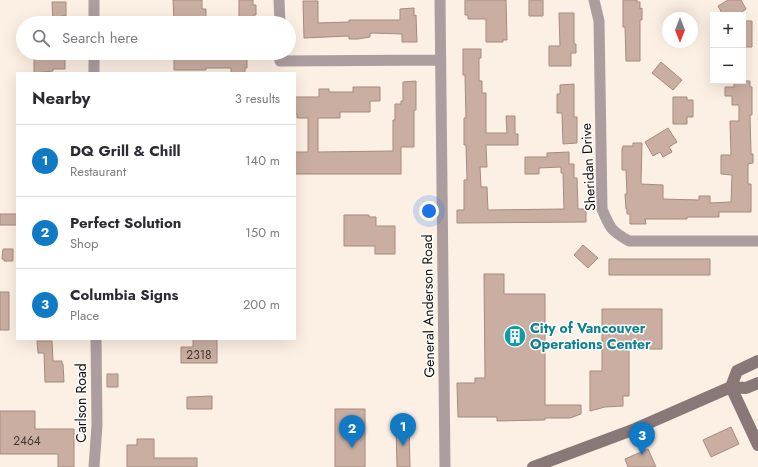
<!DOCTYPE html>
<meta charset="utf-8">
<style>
:root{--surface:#fff;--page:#f2f2f3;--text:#2b2b33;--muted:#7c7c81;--line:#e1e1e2;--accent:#107ac5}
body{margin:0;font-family:Jost,sans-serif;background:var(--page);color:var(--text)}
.controls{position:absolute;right:12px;top:12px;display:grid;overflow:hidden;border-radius:0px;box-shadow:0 4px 16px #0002}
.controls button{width:36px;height:36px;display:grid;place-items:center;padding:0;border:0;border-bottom:1px solid var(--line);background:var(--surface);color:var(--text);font:20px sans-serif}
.compass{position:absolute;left:662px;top:12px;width:36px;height:36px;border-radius:50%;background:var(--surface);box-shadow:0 4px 16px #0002;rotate:180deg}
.you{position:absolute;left:429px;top:211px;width:14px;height:14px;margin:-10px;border:3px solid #fff;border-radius:50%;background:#1a73e8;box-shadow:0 0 0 6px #1a73e833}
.badge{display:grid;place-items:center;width:26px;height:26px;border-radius:50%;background:var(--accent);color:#fff;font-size:13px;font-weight:700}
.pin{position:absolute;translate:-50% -33px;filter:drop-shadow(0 1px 2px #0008)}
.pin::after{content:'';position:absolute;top:21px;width:14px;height:12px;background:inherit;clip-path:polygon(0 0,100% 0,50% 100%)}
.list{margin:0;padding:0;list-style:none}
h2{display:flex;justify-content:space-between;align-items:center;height:52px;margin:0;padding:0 16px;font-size:17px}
h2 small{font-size:13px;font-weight:400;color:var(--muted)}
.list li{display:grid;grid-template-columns:26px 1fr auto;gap:12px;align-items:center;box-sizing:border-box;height:72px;padding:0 16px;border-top:1px solid var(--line)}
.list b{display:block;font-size:15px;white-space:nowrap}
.list p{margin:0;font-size:13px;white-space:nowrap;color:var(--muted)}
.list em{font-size:13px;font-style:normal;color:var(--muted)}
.icon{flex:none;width:22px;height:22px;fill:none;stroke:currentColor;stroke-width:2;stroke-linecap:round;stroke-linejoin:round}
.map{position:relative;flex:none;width:758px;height:467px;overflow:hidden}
.search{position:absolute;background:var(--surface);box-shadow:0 4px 16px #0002;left:16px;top:16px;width:280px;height:44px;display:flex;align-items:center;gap:10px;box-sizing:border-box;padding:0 14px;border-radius:22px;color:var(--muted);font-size:15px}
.panel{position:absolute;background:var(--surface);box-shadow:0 4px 16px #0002;left:16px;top:72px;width:280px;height:268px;border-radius:0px}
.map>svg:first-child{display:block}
.building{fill:#caaea2;stroke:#a58b7f}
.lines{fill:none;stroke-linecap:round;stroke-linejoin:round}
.street{stroke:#ac9e9f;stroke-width:11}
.secondary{stroke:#8a7777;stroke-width:12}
.labels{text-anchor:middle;stroke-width:3;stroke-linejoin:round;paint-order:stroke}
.number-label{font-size:12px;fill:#42362e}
.street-label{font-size:14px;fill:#150e08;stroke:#fefefe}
.culture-label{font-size:14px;font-weight:bold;fill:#0d838f;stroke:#fefefe;text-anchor:start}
</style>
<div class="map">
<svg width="758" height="467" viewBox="0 0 758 467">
<rect width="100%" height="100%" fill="#fcefe3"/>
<path class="building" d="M173,0H202V9H206V23H174Z
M239,0H253V5H256V15H254V23H239Z
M465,0H506L507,40H503V42H486V19H468V15H465Z
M529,0H543V16H529Z
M623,0H637V2H640V9L642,8V20H640V61H626L625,27H623Z
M728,0H741L746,9L737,15H723L718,6Z
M303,1H318V23L349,22V20H400V9L414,8V16L416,15L417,42H402V34L372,33L370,34V37L358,39H349V36L304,38Z
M52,2H66V16H61V23H53Z
M559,13H574V44H576V53H571V66H549V46H560Z
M743,21H752V47H743Z
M463,49H481V58H479V81H482V93H486V133H507L506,116H515V134H518V145H486L487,167H480L481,187H487L488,210L564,209L563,173H561V167L539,168V174H525V157H547V153L569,152V164H574V178H577L578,209H586V222L457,223V210H464V180H467L466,145H464V118H466L465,75H463Z
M216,53H228V58H247V68H245V73H231V68H206V70H174V55H216Z
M34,57H65V69H53V71L34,73Z
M661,62L682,80L673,90L652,73Z
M416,81V110H414V147H401V174H295V152H308V118H297V114H295V97H319V89H329V92H353V87H380V101H370V112H340V118H318V152L393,151V120H395V104H401V101H403V82Z
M734,81H750V87H752V115H750L751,154H753V163L748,164V184H751V212H719V217H687V219H645L646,224H630V214H627V209H626L625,194H627L626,170H622V148H623V146H633V143H642L641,184L663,185V199L699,200V196H710V203L731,202L732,175L721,174V155H731L730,121H739V105H732V96H725V87H734Z
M574,84V117H577V143L563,144L562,113H557V94H560V85Z
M673,97H687V100H693V117H687V124H673Z
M668,128L677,142L669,147L672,152L663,157L660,152L653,156L645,142Z
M0,214H17V225H0Z
M344,215H369V217H376V226H395V254H375V246H344Z
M583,245L598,258L588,268L574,255Z
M3,249H13V261H4V259H2Z
M609,259H710V275H609Z
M484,274H504V294H545V405H581V414L570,418H545V420L497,421V417H458L457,383H475V378H485Z
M0,292H9V330H0Z
M602,309H662V349H629V396H623V406L605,407L590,411V371H602Z
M193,339H217V363H181V347H193Z
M37,341H52L53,361H62V364H63L64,382H45L44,353H38Z
M107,374H118V387H107Z
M212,396V409H187V397Z
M335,409H365V467H335Z
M0,411H35V429H74V467H58V454H0Z
M409,425L410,467H397L396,426Z
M731,427L739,444L711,457L703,440Z
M137,439H154V458H197V467H127V445H137Z
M648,449L656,467H628L625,459Z"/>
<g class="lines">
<path class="street" d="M94,0V23
M279,0L280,23
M440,0L445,467
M594,0L599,21L602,209C610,228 611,231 629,241H758
M94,53V73
M280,53V61L440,60
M94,467L97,425L96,339"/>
<path class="secondary" d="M731,387L758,445
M731,387L737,371L758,361
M533,467L635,429L731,387L746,388L758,383"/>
</g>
<defs>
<g id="building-disc" transform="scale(1.15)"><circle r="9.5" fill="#0f9aa8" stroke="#fefefe"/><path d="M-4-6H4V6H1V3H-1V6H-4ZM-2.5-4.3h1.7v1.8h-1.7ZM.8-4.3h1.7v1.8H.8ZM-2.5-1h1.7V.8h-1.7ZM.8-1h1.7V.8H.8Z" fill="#fff"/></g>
</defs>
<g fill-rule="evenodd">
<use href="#building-disc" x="515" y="336"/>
</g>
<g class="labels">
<g class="number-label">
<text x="199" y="359">2318</text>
<text x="27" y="445">2464</text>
</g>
<g class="street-label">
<text transform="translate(588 167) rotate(-93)" y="5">Sheridan Drive</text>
<text transform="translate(428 306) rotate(-91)" y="5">General Anderson Road</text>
<text transform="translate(81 403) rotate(-90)" y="5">Carlson Road</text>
</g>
<g class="culture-label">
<text x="530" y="333">City of Vancouver<tspan x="530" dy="16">Operations Center</tspan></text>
</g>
</g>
</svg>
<div class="controls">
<button>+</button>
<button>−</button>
</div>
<svg class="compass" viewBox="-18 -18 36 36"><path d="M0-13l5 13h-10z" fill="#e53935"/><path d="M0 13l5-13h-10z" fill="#7c7c81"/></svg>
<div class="you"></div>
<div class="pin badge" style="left:403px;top:446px">1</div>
<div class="pin badge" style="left:352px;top:448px">2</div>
<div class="pin badge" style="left:642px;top:455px">3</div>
<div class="search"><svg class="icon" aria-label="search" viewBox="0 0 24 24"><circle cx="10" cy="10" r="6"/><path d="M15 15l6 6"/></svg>Search here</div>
<section class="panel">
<h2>Nearby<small>3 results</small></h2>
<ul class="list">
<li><span class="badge">1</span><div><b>DQ Grill &amp; Chill</b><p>Restaurant</p></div><em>140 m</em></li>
<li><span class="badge">2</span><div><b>Perfect Solution</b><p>Shop</p></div><em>150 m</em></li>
<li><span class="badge">3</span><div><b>Columbia Signs</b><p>Place</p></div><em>200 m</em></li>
</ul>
</section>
</div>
